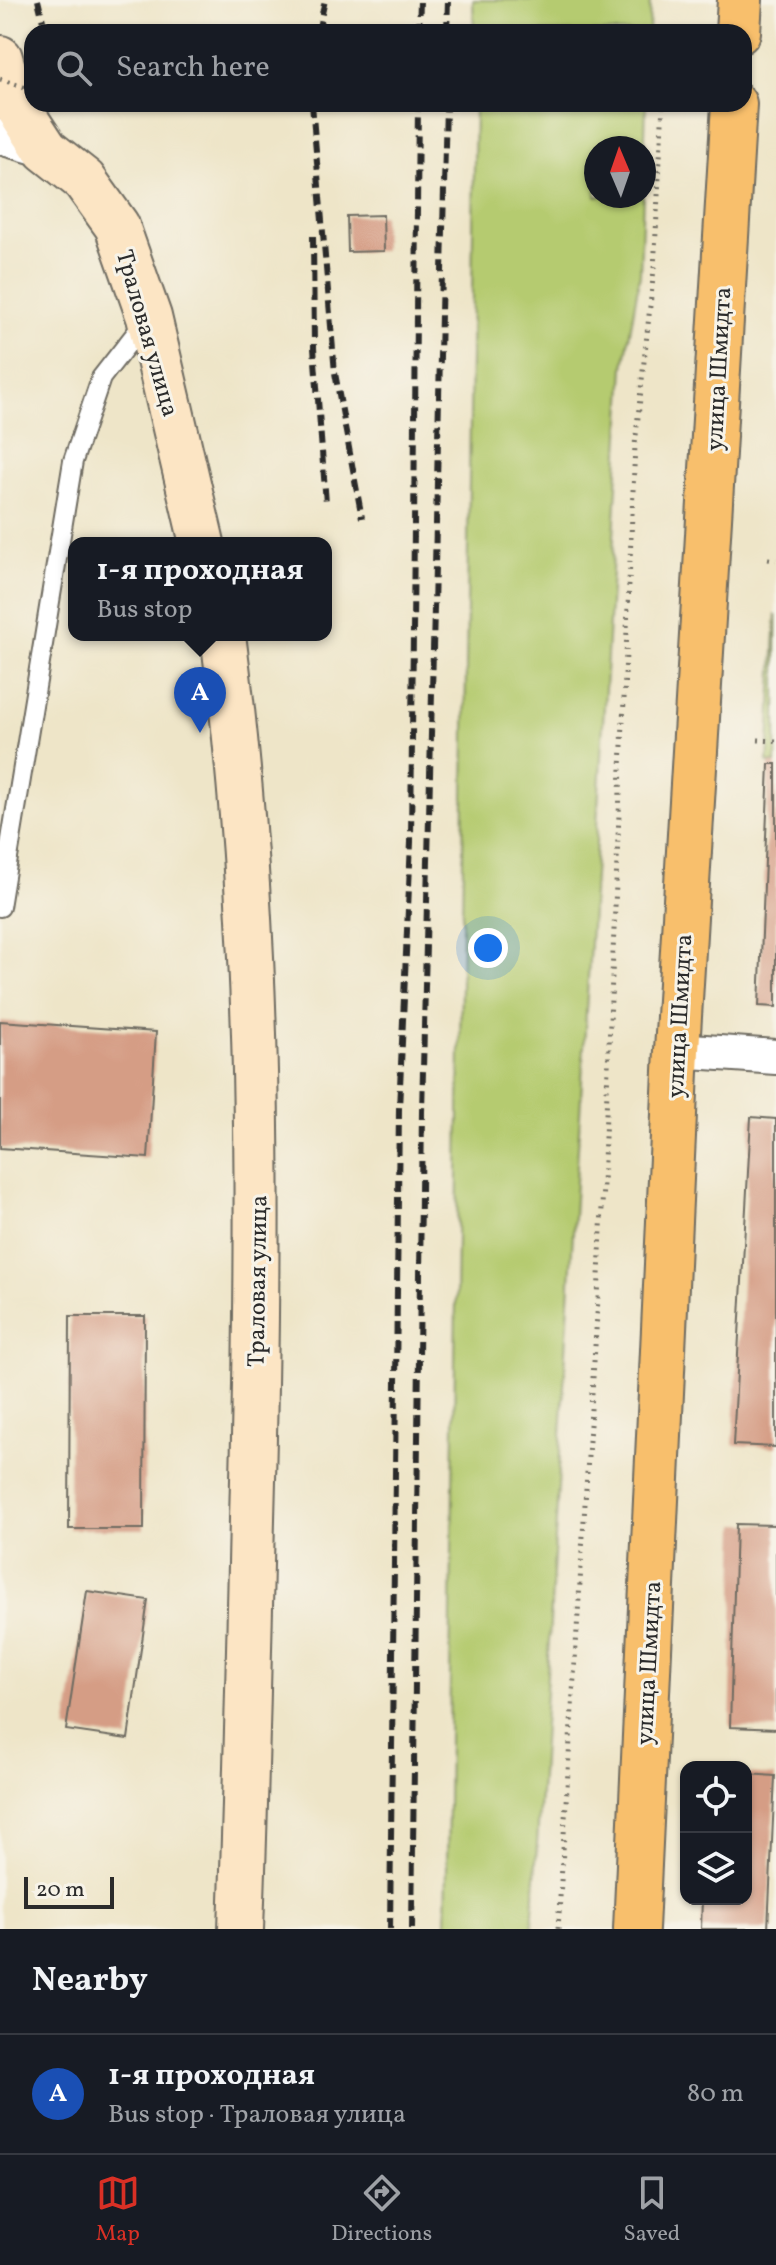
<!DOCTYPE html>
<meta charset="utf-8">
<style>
:root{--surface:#171b24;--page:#20242c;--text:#f1f3f6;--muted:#9ea1a6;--line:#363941;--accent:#d93025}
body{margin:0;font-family:Vollkorn,serif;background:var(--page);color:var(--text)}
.controls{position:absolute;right:24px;bottom:24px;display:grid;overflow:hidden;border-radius:16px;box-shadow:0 2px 6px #0004}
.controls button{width:72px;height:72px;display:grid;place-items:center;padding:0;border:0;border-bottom:2px solid var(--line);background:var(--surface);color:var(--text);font:40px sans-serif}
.compass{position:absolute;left:584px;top:136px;width:72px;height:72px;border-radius:50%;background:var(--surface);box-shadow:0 2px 6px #0004;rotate:358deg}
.scale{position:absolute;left:24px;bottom:20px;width:90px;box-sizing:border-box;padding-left:8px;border:4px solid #2b2b2b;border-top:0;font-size:22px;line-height:28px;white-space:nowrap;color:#2b2b2b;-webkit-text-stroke:6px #f7f3e8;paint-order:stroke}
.you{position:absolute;left:488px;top:948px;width:28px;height:28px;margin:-20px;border:6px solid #fff;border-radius:50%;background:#1a73e8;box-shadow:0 0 0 12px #1a73e833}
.badge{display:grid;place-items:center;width:52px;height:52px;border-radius:50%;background:var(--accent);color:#fff;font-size:26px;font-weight:700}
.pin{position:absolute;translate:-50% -66px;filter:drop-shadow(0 2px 4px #0008)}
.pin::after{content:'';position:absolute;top:42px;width:28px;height:24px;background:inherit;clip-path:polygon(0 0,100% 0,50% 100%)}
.popup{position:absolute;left:68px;top:537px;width:264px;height:104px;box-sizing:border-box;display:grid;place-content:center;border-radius:16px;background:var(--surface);filter:drop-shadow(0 2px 6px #0005);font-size:26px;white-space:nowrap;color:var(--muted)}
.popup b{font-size:30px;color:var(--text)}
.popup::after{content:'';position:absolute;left:50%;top:100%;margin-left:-16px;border:16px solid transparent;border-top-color:var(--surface)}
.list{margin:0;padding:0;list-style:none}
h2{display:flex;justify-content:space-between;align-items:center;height:104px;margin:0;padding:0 32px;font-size:34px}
h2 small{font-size:26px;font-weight:400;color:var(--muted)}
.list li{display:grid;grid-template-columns:52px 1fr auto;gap:24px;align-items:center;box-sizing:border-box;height:120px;padding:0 32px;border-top:2px solid var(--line)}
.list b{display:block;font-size:30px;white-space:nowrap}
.list p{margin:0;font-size:26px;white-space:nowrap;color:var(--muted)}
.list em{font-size:26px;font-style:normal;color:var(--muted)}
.icon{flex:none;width:44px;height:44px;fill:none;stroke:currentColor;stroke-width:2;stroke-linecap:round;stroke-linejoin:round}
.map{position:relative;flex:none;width:776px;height:1929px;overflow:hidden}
.search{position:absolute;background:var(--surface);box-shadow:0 2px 6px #0004;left:24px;right:24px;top:24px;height:88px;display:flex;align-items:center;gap:20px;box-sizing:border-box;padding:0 28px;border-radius:24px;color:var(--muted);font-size:30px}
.sheet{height:224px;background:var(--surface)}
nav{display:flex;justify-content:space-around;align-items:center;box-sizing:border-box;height:112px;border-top:2px solid var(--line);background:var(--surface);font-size:22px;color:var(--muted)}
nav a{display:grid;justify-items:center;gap:4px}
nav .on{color:var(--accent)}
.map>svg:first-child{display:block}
.green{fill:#b5cb70;stroke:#707b4e;stroke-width:2}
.building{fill:#d59d85}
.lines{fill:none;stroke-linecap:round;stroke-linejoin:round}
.lane-casing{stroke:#6f6c62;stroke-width:22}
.street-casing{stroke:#6f6c62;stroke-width:38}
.secondary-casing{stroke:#6f6c62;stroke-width:48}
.primary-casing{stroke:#6f6c62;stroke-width:48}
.path{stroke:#6f6c62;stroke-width:5;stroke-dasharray:2 6;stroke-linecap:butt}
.lane{stroke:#fff;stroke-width:18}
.street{stroke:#fff;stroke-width:34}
.secondary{stroke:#fce5c4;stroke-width:44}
.primary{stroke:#f8bf6c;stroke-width:44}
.rail{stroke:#2b2b2b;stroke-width:6;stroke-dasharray:12 6;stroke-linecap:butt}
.path-bridge{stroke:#6f6c62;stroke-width:5;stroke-dasharray:2 6;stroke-linecap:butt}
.labels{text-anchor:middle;stroke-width:6;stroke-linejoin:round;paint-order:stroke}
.street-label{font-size:24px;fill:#2b2b2b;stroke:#f7f3e8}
</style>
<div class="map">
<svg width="776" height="1929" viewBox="0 0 776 1929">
<rect width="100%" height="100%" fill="#f7f3e8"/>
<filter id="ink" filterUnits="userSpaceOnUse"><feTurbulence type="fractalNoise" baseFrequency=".0125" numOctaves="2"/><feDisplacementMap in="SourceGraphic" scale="16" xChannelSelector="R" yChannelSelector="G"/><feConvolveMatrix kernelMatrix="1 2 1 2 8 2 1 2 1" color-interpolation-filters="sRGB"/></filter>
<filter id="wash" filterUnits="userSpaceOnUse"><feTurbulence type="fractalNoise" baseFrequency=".006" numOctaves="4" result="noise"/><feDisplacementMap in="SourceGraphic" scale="32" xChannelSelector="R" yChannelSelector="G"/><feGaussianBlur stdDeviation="1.8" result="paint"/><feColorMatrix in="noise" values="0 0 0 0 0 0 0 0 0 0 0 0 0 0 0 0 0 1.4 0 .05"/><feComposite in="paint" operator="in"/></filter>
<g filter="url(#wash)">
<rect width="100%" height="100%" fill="#eee5c8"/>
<path class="green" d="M473,0H650L649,32H474Z
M475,104H646L644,168V148H596V196H643L640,274L624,367L532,1929H446Z
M776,614V763H768Z"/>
<g id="blocks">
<path class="building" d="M383,215L384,251L348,252L347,216Z
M769,764H776V1007L759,1006Z
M0,1021L156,1032L148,1158L0,1148Z
M751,1117L776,1119V1447L733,1445Z
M70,1316H145L144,1529H69Z
M736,1524L776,1525V1729L730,1727Z
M87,1591L148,1600L128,1739L66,1730Z
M746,1774L775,1776L768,1929H701L702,1899H746Z"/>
</g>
</g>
<g filter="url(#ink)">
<use href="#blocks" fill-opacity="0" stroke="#6f6c62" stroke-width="2"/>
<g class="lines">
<g class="lane-casing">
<path id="lane" d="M0,907L73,461L101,378L147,319"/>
</g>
<g class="street-casing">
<path id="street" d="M0,137L46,150
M677,1050L776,1057"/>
</g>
<g class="secondary-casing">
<path id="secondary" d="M0,58L12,98L46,150L84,180L117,226L149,317L202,543
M223,635C262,929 260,1223 252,1519C249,1656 246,1792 241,1929"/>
</g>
<g class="primary-casing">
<path id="primary" d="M738,32L740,0
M636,1929L677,1050L734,104"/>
</g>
<path class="path" d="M666,32V31
M768,559L776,560
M758,740L776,741
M558,1929L598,1299L635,445L654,269L663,104"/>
<use href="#lane" class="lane"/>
<use href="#street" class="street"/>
<use href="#secondary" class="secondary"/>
<use href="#primary" class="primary"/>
<path class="rail" d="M38,0L43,21
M318,32L325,0
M419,32L420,0
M447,32L448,0
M312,104L335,373L362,518
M313,236L314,348L326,503
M390,1929L399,1109L411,842L418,104
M412,1929L422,1112L446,104"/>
<path class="path-bridge" d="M0,79L32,90"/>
</g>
</g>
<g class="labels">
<g class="street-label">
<text transform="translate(148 333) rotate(74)" y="8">Траловая улица</text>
<text transform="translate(718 369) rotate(-87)" y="8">улица Шмидта</text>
<text transform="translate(679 1016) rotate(-87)" y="8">улица Шмидта</text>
<text transform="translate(257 1281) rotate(-89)" y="8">Траловая улица</text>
<text transform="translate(648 1663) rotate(-87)" y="8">улица Шмидта</text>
</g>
</g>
</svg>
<div class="controls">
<button><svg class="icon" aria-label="locate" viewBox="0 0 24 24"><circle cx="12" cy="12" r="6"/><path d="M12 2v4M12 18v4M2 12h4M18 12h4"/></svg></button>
<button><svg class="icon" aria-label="layers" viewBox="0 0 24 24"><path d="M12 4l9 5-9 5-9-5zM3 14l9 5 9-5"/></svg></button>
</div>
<svg class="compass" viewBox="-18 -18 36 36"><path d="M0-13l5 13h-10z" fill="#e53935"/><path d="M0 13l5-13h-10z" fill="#9ea1a6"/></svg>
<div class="scale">20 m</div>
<div class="you"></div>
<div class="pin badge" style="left:200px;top:733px;background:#1a4fb4">A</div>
<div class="popup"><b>1-я проходная</b>Bus stop</div>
<div class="search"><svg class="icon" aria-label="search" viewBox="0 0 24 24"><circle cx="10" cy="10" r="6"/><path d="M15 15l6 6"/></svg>Search here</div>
</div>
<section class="sheet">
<h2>Nearby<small></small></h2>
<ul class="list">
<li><span class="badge" style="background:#1a4fb4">A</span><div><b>1-я проходная</b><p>Bus stop · Траловая улица</p></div><em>80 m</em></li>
</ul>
</section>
<nav>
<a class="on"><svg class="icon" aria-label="map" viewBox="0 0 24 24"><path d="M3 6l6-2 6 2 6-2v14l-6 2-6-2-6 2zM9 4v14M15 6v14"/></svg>Map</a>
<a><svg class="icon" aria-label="directions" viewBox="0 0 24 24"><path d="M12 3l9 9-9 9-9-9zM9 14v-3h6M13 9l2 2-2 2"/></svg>Directions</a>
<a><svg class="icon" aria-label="saved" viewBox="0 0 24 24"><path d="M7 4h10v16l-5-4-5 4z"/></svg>Saved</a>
</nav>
